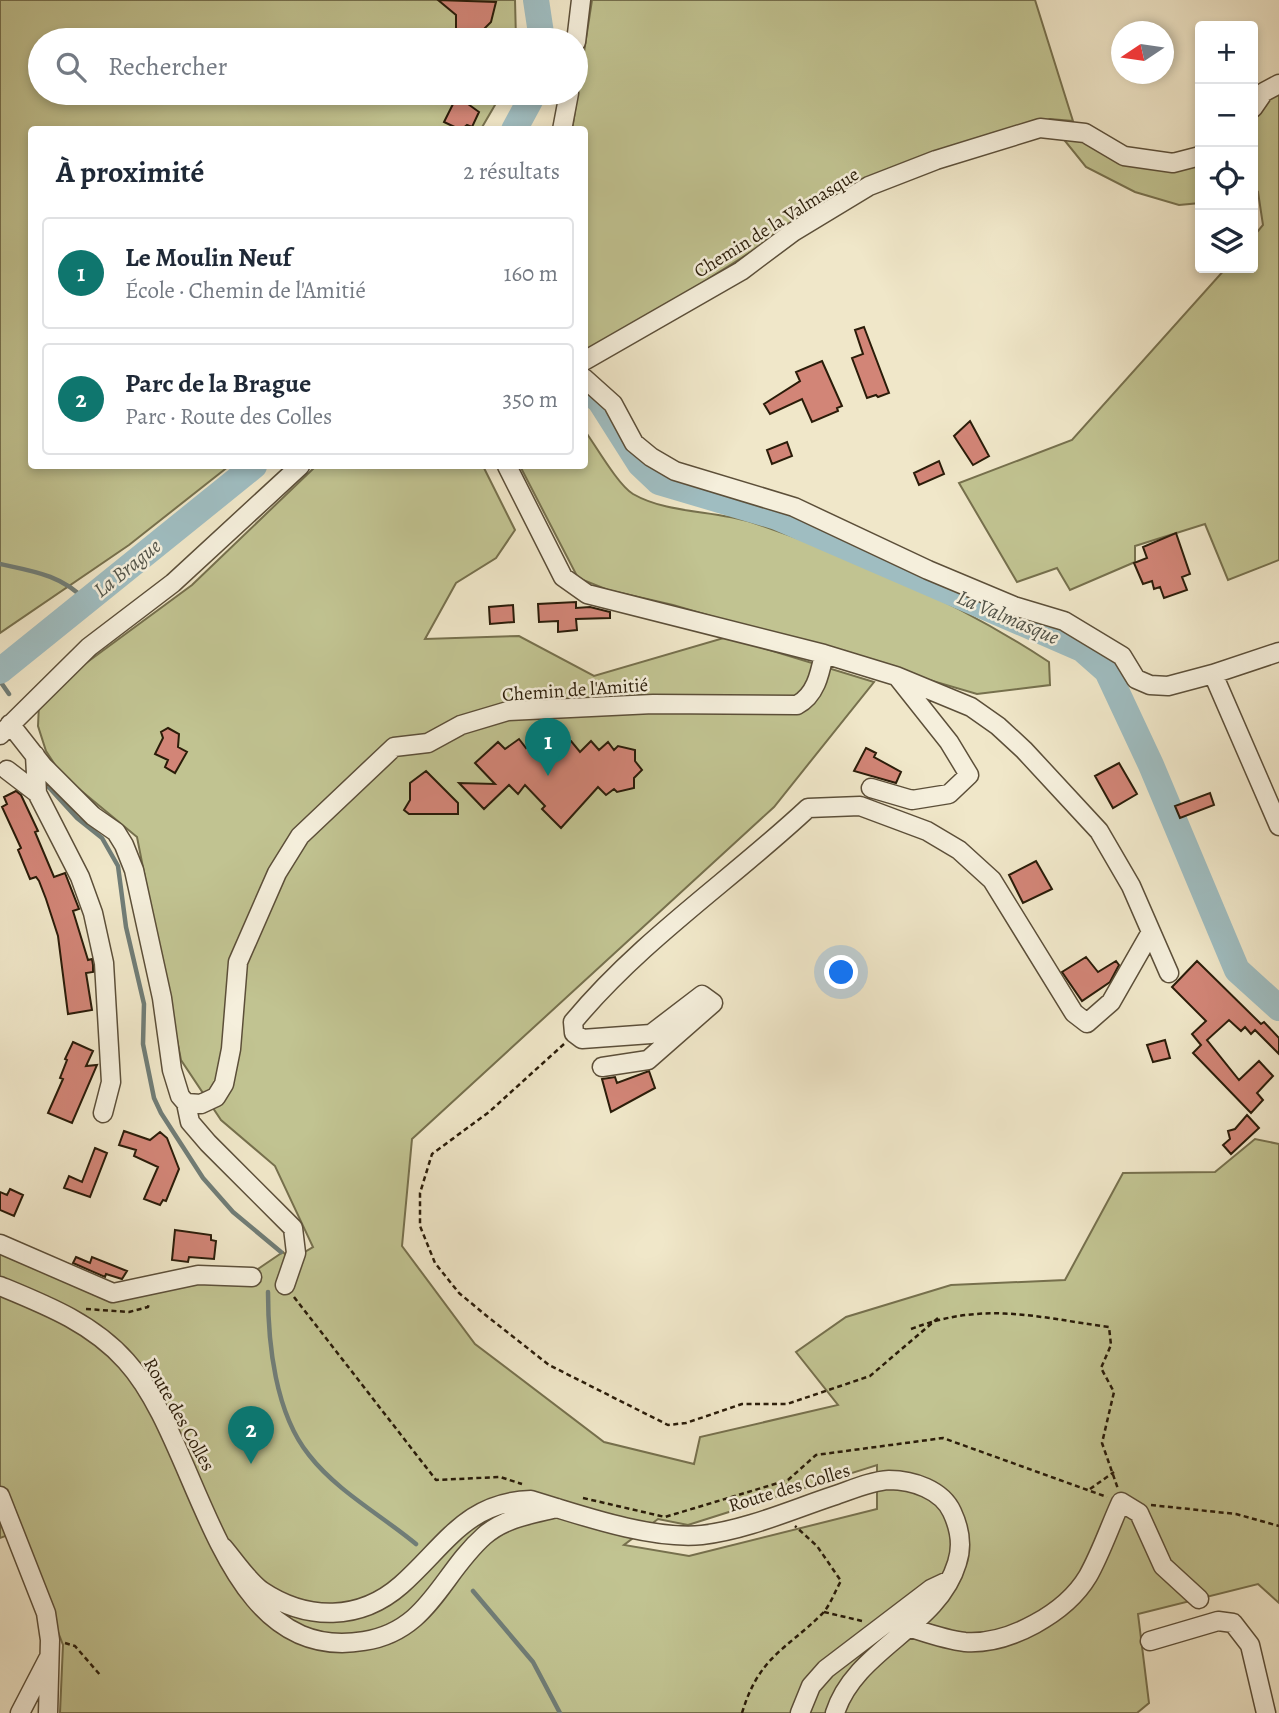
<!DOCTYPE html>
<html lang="fr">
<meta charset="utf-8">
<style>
:root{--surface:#fff;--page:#f6f6f7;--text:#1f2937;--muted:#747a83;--line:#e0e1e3;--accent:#0f766e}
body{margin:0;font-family:Alegreya,serif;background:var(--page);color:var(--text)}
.controls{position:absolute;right:21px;top:21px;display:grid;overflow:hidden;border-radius:7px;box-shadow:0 4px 10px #0003}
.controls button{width:63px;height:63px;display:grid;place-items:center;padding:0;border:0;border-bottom:2px solid var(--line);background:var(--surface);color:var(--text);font:35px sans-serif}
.compass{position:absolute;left:1111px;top:21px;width:63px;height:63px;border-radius:50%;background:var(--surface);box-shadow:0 4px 10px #0003;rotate:257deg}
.you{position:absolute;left:842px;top:973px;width:24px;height:24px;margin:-18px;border:5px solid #fff;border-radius:50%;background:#1a73e8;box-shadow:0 0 0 10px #1a73e833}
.badge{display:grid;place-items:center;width:46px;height:46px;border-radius:50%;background:var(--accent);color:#fff;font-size:23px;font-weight:700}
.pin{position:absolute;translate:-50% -58px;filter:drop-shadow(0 2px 4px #0008)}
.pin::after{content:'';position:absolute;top:37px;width:24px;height:21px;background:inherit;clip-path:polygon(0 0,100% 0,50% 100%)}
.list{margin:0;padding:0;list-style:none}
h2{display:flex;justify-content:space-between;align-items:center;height:91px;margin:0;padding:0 28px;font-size:30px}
h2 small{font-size:23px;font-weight:400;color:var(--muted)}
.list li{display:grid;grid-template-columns:46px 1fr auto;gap:21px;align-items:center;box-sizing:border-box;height:112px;margin:0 14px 14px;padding:0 14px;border:2px solid var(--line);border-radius:7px}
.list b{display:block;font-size:26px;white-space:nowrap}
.list p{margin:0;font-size:23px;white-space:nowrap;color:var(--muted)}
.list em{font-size:23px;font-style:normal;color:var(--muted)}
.icon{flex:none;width:38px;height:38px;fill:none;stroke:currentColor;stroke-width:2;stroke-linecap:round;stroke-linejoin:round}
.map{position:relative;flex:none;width:1279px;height:1713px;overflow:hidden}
.search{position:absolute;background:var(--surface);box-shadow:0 4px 10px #0003;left:28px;top:28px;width:560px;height:77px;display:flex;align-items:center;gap:18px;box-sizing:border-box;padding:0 24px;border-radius:38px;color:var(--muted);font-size:26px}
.panel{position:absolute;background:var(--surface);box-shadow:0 4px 10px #0003;left:28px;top:126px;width:560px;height:343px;border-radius:7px}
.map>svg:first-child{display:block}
.green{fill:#c1c391;stroke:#76704d;stroke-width:2;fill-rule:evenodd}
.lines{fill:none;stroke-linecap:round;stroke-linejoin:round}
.stream{stroke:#707d77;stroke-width:4.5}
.river{stroke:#9fbdc1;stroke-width:26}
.building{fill:#d28577;stroke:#2a1c09;stroke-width:2}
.minor-casing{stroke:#5c4f39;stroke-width:21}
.path{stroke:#2a1c09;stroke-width:2.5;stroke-dasharray:5 3.5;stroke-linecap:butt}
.minor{stroke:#f5efdc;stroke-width:18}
.labels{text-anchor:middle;stroke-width:5;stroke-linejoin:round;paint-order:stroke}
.street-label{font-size:19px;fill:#2a1c09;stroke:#f5efdc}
.water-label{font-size:21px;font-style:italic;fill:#535449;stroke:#f5efdc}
</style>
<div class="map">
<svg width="1279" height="1713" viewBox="0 0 1279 1713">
<rect width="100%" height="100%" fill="#f0e7c9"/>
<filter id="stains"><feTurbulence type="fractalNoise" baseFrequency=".00286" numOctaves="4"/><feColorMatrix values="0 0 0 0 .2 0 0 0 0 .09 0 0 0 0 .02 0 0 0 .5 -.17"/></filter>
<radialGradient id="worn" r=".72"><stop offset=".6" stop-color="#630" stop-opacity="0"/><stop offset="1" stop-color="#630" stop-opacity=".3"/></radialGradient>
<path class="green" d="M0,0H515L516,40H40V93H502L481,129L32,130V466H229L129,545L0,633Z
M592,0H1035L1073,121L1050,119L982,143L899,165L854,187L591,353H585L584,130H572Z
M1279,88V560L1228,580L1205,524L1135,546V562L1070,590L1057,568L1017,582L959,483L1072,440L1226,268H1253V237L1263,225L1258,192L1253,193V119Z
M1057,131L1083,141L1200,161V203L1179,205L1135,192L1086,167Z
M585,431C596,446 618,485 633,494C668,514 713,510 751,522C855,557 958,602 1049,662L1050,685L977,694L673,605L608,590L578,578L520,466H584Z
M316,466H483L515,530L496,558L456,583L425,639L519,636L594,676L727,637L874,682L774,807L412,1139L402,1246L475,1344L604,1442L694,1464L700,1437L838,1405L796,1352L846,1317L951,1285L1065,1280L1123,1173L1215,1172L1255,1139L1279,1144V1603L1258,1584L1138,1614L1149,1703L1137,1713H60L63,1645L19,1531L0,1538V1243L109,1288L246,1277L283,1252L291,1260L313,1247L275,1166L221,1120L181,1060L137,837L61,774L46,751L38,726L39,704L82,666L192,585ZM877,1465V1509L689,1556L624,1545L658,1519L688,1525Z"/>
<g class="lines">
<path class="stream" d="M0,564C32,571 62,575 85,600
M0,681L9,694
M45,783L77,818L102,838L118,866L126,927L144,1004L143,1044L154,1098L161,1113L203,1178L233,1212L281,1252
M268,1292C268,1343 275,1413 309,1455C337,1491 381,1515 416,1544
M473,1591L533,1662L560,1713"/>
<path class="river" d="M536,0L542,40
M514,130L534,93
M584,388L600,401L640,464L659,482L777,517L1082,649L1107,671L1151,765L1237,970L1279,1008
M0,671L254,466"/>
</g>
<path class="building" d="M438,0L496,2L491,22L476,37L468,38L456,28V15Z
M457,96L479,112L472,127L467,125L461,130L444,122Z
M864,327L889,393L878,397L876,395L867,398L852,358L863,354L855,330Z
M822,361L842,406L837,408L838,411L812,422L802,399L770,414L764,404L800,381L796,372Z
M970,421L989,456L973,465L954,436Z
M787,442L792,456L772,464L767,450Z
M939,461L944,474L919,485L914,473Z
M1176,533L1190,574L1182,577L1187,590L1164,598L1160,587L1154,589L1152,581L1143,584L1134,563L1147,558L1143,547Z
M576,602V608L590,607L610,612V618L576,619L577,630L558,632V621L539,622L538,604Z
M513,605L514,622L490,624L489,607Z
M168,728L179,734L178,747L187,752L175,773L165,767L168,760L155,754L163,738L161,732Z
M519,739L526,748L535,740L545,751L555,741H571L580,752L591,741L599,750L608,742L614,750L618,746L635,750V761L642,770L634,778V788L617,792L614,789L606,795L598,787L561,828L542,809L545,806L525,785L518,794L509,785L484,809L459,783L495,784L475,763L498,742L505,749Z
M866,748L876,753L874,757L901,772L896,783L854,771Z
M1119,763L1137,794L1113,808L1095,776Z
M426,771L458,803V814H409L404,810L410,800V783Z
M16,791L21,795L38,831L35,832L54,877L65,873L79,909L73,911L88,960L92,959L93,965V972L86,973L92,1010L68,1014L58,936L46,899L39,881L36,877L30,879L18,850L21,848L2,807L7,804L4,797Z
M1210,793L1214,805L1180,818L1175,806Z
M1036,861L1052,889L1023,903L1009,875Z
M1086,957L1098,972L1116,961L1119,965L1110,982L1082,1001L1062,972Z
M1197,961L1261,1024L1264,1022L1279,1038V1054L1255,1030L1251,1034L1245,1027L1241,1031L1229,1020L1207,1040L1239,1080L1259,1061L1273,1076L1257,1093L1263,1100L1251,1113L1193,1053L1201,1045L1192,1034L1206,1021L1172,987Z
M1165,1040L1170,1058L1153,1062L1147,1045Z
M73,1042L93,1051L86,1066L97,1065L72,1123L48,1113L63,1079L60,1078L67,1060L65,1059Z
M649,1071L655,1088L611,1112L602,1079L615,1077L617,1083Z
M1247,1115L1259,1128L1231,1154L1223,1145L1230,1139L1228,1131L1235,1129Z
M124,1131L150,1140L160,1132L167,1138L179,1169L166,1201L163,1200L160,1205L144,1199L158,1167L134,1156L136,1150L119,1145Z
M95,1148L107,1153L90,1197L64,1188L69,1176L82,1182Z
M10,1189L23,1195L14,1216L0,1210V1192L7,1195Z
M175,1230L211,1235V1240L216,1241L214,1259L189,1257L188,1262L172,1260Z
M76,1257L90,1263L92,1257L127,1271L122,1279L106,1274L105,1277L73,1263Z"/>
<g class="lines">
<g class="minor-casing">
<path id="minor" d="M576,42L581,0
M1253,108L1264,92L1279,84
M562,130L569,93
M584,361L741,271L793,232L869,186L936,160L1040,128L1085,133L1124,156L1173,163L1200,156
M584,378L613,404L634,443L651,457L675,471L794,507L928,570L1014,606L1064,621L1122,656L1136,679L1150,685L1168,686L1213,674L1279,826
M507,466L563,577L587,594L824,654L896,676L971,707L998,726L1024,750L1099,831L1131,886L1169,973
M1213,674L1279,652
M10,724L43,766L93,816L116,832L124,845L134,870L162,998L172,1070L180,1096L186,1103L190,1122L208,1143L293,1228L296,1253L285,1285
M0,735L89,647L173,583L300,466
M35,755L37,793L80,877L93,913L104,963L111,1082L103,1113
M7,770L37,793
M871,788L912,800L949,794L969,775L949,742L899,679
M602,1067L648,1060L713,1003L702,995L651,1034L582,1039L574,1033L573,1022C641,940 731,880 808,808L860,806L927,831L959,850L992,880L1074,1013L1087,1023L1111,1002L1151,932
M186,1103L201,1104L216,1097L224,1084L231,1049L238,962L277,873L300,836L394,747L428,743L461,725L508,711L653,704L797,705C816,695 820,673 824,654
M0,1244L113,1293L198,1275L252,1277
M0,1286C46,1305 92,1323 126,1361C203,1445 217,1666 364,1641C429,1631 441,1574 484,1536C504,1518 532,1514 557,1508
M0,1496L46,1613L50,1640L48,1713
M223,1547C235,1561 247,1580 262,1591C307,1621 360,1621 401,1585C445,1546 466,1502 531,1500C580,1515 651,1540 702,1535C746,1530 791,1510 833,1496C851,1490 871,1481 889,1480C913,1480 942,1490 952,1512C960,1529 963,1545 957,1563C938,1627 855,1649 835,1713
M908,1627C927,1633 946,1640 965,1642C1009,1645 1066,1613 1088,1576C1101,1553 1110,1526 1121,1502L1139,1513L1163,1566L1199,1599
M1150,1641L1218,1621L1233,1623L1250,1645L1266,1713
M20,1713L48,1659
M800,1713L811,1686L826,1669L931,1589L948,1581"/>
</g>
<path class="path" d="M564,1044L489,1112L432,1154L420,1193V1226L435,1263L459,1293L488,1317L549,1365L668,1425L686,1423L742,1404H787L870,1376L938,1318
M294,1297L436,1480L500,1477L522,1484
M86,1309L129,1312L148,1307L149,1303
M911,1329C984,1301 1035,1317 1109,1327L1111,1345L1101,1368L1114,1392L1102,1443L1118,1489
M1090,1489L1114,1472
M785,1497L788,1480
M583,1498L665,1517L788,1480L816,1455L943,1438L1107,1497
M1151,1505L1236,1514L1279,1526
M824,1612L862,1621
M65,1643L75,1646L101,1676
M742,1713C759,1657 784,1651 822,1614C830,1606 835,1591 841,1581L817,1546L795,1526"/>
<use href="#minor" class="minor"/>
</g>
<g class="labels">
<g class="street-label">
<text transform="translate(776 222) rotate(-32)" y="7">Chemin de la Valmasque</text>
<text transform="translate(575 689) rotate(-4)" y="7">Chemin de l'Amitié</text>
<text transform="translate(180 1414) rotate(61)" y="7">Route des Colles</text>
<text transform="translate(789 1487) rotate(-17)" y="7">Route des Colles</text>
</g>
<g class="water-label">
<text transform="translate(127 568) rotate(-39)" y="7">La Brague</text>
<text transform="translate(1008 617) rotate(23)" y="7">La Valmasque</text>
</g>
</g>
<rect width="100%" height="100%" filter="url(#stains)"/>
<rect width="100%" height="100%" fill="url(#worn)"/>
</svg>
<div class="controls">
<button>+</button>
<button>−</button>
<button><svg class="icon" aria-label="locate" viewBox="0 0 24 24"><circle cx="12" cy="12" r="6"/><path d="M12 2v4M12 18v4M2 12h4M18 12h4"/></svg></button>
<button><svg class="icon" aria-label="layers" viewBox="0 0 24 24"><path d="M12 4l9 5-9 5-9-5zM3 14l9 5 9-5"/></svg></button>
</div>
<svg class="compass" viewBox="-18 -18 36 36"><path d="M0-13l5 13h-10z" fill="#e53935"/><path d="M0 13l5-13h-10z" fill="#747a83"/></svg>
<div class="you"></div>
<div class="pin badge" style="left:548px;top:776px">1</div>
<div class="pin badge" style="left:251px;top:1464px">2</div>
<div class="search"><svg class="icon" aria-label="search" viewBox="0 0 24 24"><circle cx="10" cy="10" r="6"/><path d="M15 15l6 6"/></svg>Rechercher</div>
<section class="panel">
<h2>À proximité<small>2 résultats</small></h2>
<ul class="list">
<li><span class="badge">1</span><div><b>Le Moulin Neuf</b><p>École · Chemin de l'Amitié</p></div><em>160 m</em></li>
<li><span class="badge">2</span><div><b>Parc de la Brague</b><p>Parc · Route des Colles</p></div><em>350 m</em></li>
</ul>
</section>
</div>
